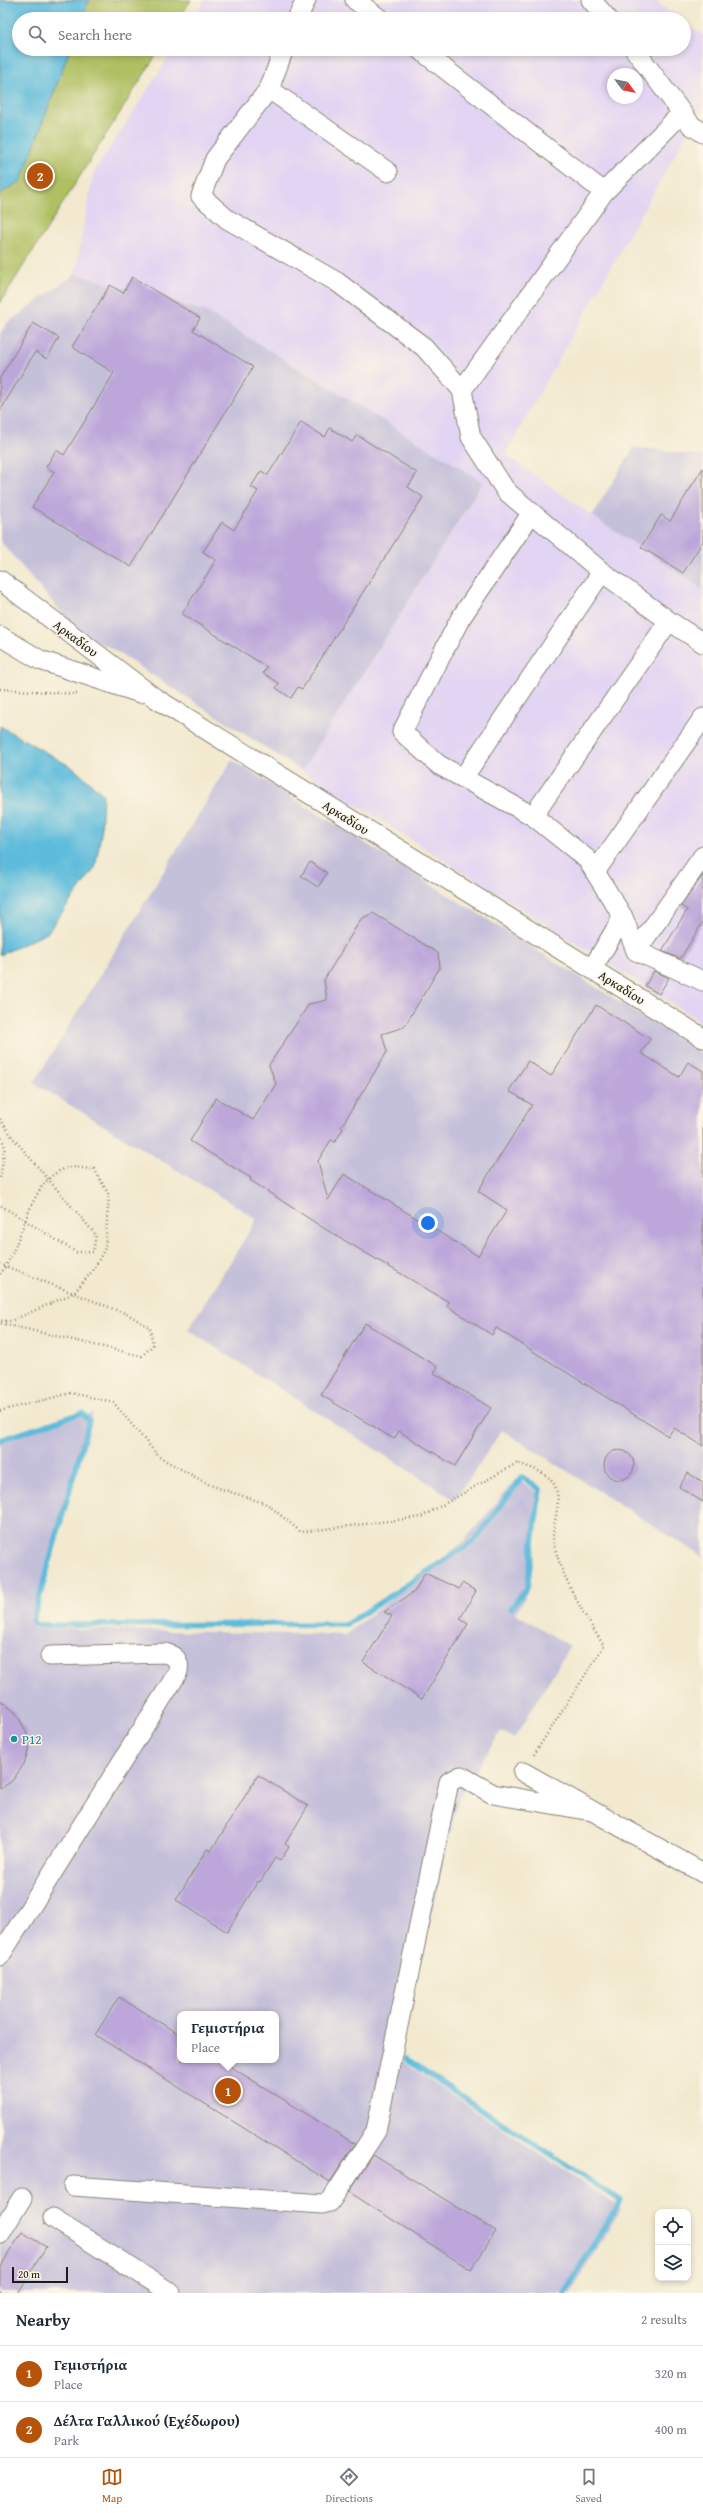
<!DOCTYPE html>
<meta charset="utf-8">
<style>
:root{--surface:#fff;--page:#f2f2f3;--text:#1f2937;--muted:#747a83;--line:#e0e1e3;--accent:#b45309}
body{margin:0;font-family:"Gentium Book Plus",serif;background:var(--page);color:var(--text)}
.controls{position:absolute;right:12px;bottom:12px;display:grid;overflow:hidden;border-radius:8px;box-shadow:0 2px 6px #0003}
.controls button{width:36px;height:36px;display:grid;place-items:center;padding:0;border:0;border-bottom:1px solid var(--line);background:var(--surface);color:var(--text);font:20px sans-serif}
.compass{position:absolute;left:607px;top:68px;width:36px;height:36px;border-radius:50%;background:var(--surface);box-shadow:0 2px 6px #0003;rotate:122deg}
.scale{position:absolute;left:12px;bottom:10px;width:56px;box-sizing:border-box;padding-left:4px;border:2px solid #1c1c1c;border-top:0;font-size:11px;line-height:14px;white-space:nowrap;color:#1c1c1c;-webkit-text-stroke:3px #fcf5e5;paint-order:stroke}
.you{position:absolute;left:428px;top:1223px;width:14px;height:14px;margin:-10px;border:3px solid #fff;border-radius:50%;background:#1a73e8;box-shadow:0 0 0 6px #1a73e833}
.badge{display:grid;place-items:center;width:26px;height:26px;border-radius:50%;background:var(--accent);color:#fff;font-size:13px;font-weight:700}
.pin{position:absolute;translate:-50% -50%;border:2px solid #fff;box-shadow:0 1px 4px #0006}
.popup{position:absolute;left:177px;top:2011px;width:102px;height:52px;box-sizing:border-box;display:grid;place-content:center;border-radius:8px;background:var(--surface);filter:drop-shadow(0 1px 3px #0005);font-size:13px;white-space:nowrap;color:var(--muted)}
.popup b{font-size:15px;color:var(--text)}
.popup::after{content:'';position:absolute;left:50%;top:100%;margin-left:-8px;border:8px solid transparent;border-top-color:var(--surface)}
.list{margin:0;padding:0;list-style:none}
h2{display:flex;justify-content:space-between;align-items:center;height:52px;margin:0;padding:0 16px;font-size:17px}
h2 small{font-size:13px;font-weight:400;color:var(--muted)}
.list li{display:grid;grid-template-columns:26px 1fr auto;gap:12px;align-items:center;box-sizing:border-box;height:56px;padding:0 16px;border-top:1px solid var(--line)}
.list b{display:block;font-size:15px;white-space:nowrap}
.list p{margin:0;font-size:13px;white-space:nowrap;color:var(--muted)}
.list em{font-size:13px;font-style:normal;color:var(--muted)}
.icon{flex:none;width:22px;height:22px;fill:none;stroke:currentColor;stroke-width:2;stroke-linecap:round;stroke-linejoin:round}
.map{position:relative;flex:none;width:703px;height:2293px;overflow:hidden}
.search{position:absolute;background:var(--surface);box-shadow:0 2px 6px #0003;left:12px;right:12px;top:12px;height:44px;display:flex;align-items:center;gap:10px;box-sizing:border-box;padding:0 14px;border-radius:22px;color:var(--muted);font-size:15px}
.sheet{height:164px;background:var(--surface)}
nav{display:flex;justify-content:space-around;align-items:center;box-sizing:border-box;height:56px;border-top:1px solid var(--line);background:var(--surface);font-size:11px;color:var(--muted)}
nav a{display:grid;justify-items:center;gap:2px}
nav .on{color:var(--accent)}
.map>svg:first-child{display:block}
.built{fill:#e2d4f3;fill-rule:evenodd}
.industrial{fill:#c5c0da;fill-rule:evenodd}
.green{fill:#afbf62;stroke:#666e3f}
.water{fill:#5dbbdb;stroke:#3c6c7c}
.lines{fill:none;stroke-linecap:round;stroke-linejoin:round}
.stream{stroke:#5dbbdb;stroke-width:5.5}
.building{fill:#bca6da}
.minor-casing{stroke:#878276;stroke-width:21}
.path{stroke:#878276;stroke-width:2.5;stroke-dasharray:1 3;stroke-linecap:butt}
.minor{stroke:#fff;stroke-width:19}
.culture-dot{fill:#0f9aa8;stroke:#fcf5e5;stroke-width:1.5}
.labels{text-anchor:middle;stroke-width:3;stroke-linejoin:round;paint-order:stroke}
.street-label{font-size:13px;fill:#1c1c1c;stroke:#fcf5e5}
.culture-label{font-size:13px;fill:#0d838f;stroke:#fcf5e5;text-anchor:start}
</style>
<div class="map">
<svg width="703" height="2293" viewBox="0 0 703 2293">
<rect width="100%" height="100%" fill="#fcf5e5"/>
<filter id="ink" filterUnits="userSpaceOnUse"><feTurbulence type="fractalNoise" baseFrequency=".025" numOctaves="2"/><feDisplacementMap in="SourceGraphic" scale="8" xChannelSelector="R" yChannelSelector="G"/><feConvolveMatrix kernelMatrix="1 2 1 2 8 2 1 2 1" color-interpolation-filters="sRGB"/></filter>
<filter id="wash" filterUnits="userSpaceOnUse"><feTurbulence type="fractalNoise" baseFrequency=".012" numOctaves="4" result="noise"/><feDisplacementMap in="SourceGraphic" scale="16" xChannelSelector="R" yChannelSelector="G"/><feGaussianBlur stdDeviation="0.9" result="paint"/><feColorMatrix in="noise" values="0 0 0 0 0 0 0 0 0 0 0 0 0 0 0 0 0 1.4 0 .05"/><feComposite in="paint" operator="in"/></filter>
<g filter="url(#wash)">
<rect width="100%" height="100%" fill="#f2e9cf"/>
<path class="built" d="M205,0H654L680,19H193Z
M684,22L703,35V105L505,454L592,516L703,589V1023L302,771L483,483L205,311L75,274L93,174L174,49H684ZM613,74H637V98H613Z"/>
<path class="industrial" d="M75,274L205,311L483,482L302,771L109,647L80,634L0,541V334L7,323Z
M634,447L703,456V589L592,516Z
M232,760L703,1054V1557L502,1430L455,1500L188,1330L257,1219L34,1083Z
M93,1413L33,1628L345,1635L463,1542L516,1479L542,1494L524,1600L515,1613L570,1646L514,1739L501,1731L459,1797L397,2058L621,2209L570,2293H0V1440ZM180,2014H276V2060H180Z"/>
<path class="green" d="M0,0H191L179,19H19V49H160L0,303Z"/>
<path class="water" d="M0,0H89L82,19H19V49H70L21,181L0,194Z
M0,726L73,768L103,794L101,834L95,868L47,933L0,955Z"/>
<g class="lines">
<path class="stream" d="M0,1440L82,1413L89,1421L33,1620L37,1625L347,1624L474,1541L522,1477L540,1489L527,1588L511,1608
M405,2059L620,2201L564,2293"/>
</g>
<g id="blocks">
<path class="building" d="M132,277L200,318L193,330L253,367L131,567L32,507L54,472L46,467L56,450L64,455L114,373L72,347L110,285L123,293Z
M33,323L59,338L47,359L35,352L0,411V378Z
M301,422L325,437L330,428L352,442L357,435L417,473L408,487L423,497L302,689L298,687L291,698L276,688L279,683L263,673L267,667L182,614L216,560L203,552L222,522L234,530L258,491L251,487L261,471L268,475Z
M703,468V541L683,573L641,547L661,515L670,521Z
M310,862L327,873L318,887L301,876Z
M703,875V922L680,959L662,951L687,910L681,906Z
M373,913L438,953L440,967L404,1027L382,1034L387,1052L341,1127L343,1129L335,1142L331,1140L318,1161L328,1200L344,1174L478,1256L507,1210L478,1191L532,1105L509,1091L528,1061L551,1076L596,1005L650,1039L641,1053L679,1077L688,1062L703,1071V1446L674,1428L668,1436L496,1328L492,1335L447,1306L449,1302L325,1229L250,1180L251,1178L190,1141L216,1098L253,1120L276,1084L269,1065L309,1004L327,1000L324,980L361,919Z
M654,971L669,978L659,994L645,986Z
M365,1323L438,1367L434,1373L491,1408L455,1466L399,1431L394,1439L321,1395Z
M604 1465a15 15 0 1 1 30 0a15 15 0 1 1-30 0Z
M688,1473L703,1482V1502L679,1487Z
M425,1573L459,1589L462,1583L476,1591L460,1619L468,1624L422,1699L363,1662L392,1616L384,1612L414,1592Z
M0,1700L16,1713L26,1731L29,1748L24,1764L12,1781L0,1789Z
M258,1775L308,1806L285,1844L289,1847L280,1861L275,1858L260,1882L258,1881L227,1932L176,1900L207,1849L211,1851Z
M119,1997L180,2035V2060H220L355,2144L330,2182L95,2035Z
M373,2155L496,2231L471,2270L349,2192Z
M22,2232L46,2247L18,2293H0V2267Z"/>
</g>
</g>
<g filter="url(#ink)">
<use href="#blocks" fill-opacity="0" stroke="#878276" stroke-width="1"/>
<g class="lines">
<g class="minor-casing">
<path id="minor" d="M355,0L380,19
M591,0L608,19
M297,19L306,0
M284,49L269,89L215,159L201,196L227,219L337,282L424,347L462,390L471,437L506,491L602,572L669,621L703,643
M419,49L604,192
M634,49L691,125L703,133
M269,89L388,172
M462,390L604,192L682,113
M531,514L460,619L402,732L439,765L533,816L587,859L623,917L636,951L703,981
M0,580L155,698L703,1038
M0,636L40,660L140,693
M463,778L602,572
M533,816L669,621
M595,872L703,718
M636,951L703,856
M592,969L623,917
M523,1772L703,1873
M0,1956L177,1674C181,1663 177,1656 165,1653L50,1656
M73,2186L322,2204L330,2202L376,2131L449,1782L461,1776L493,1794L592,1811
M53,2218L171,2293
M0,2234L22,2198"/>
</g>
<path class="path" d="M0,689L78,694
M0,1119L13,1138L96,1235L93,1252H76L0,1205
M0,1134L5,1147L0,1179
M0,1264L129,1315L150,1328L153,1345L142,1356L0,1323
M0,1274C24,1246 27,1179 67,1168C74,1166 86,1169 94,1169L109,1195L105,1248L94,1269L74,1293L11,1321H0
M0,1411L71,1393L113,1402L159,1457L210,1485L267,1504L301,1532L421,1517L517,1463C532,1468 551,1473 556,1489C562,1507 550,1527 554,1544C562,1579 585,1616 604,1646L533,1756"/>
<use href="#minor" class="minor"/>
</g>
</g>
<circle class="culture-dot" cx="14" cy="1739" r="4"/>
<g class="labels">
<g class="street-label">
<text transform="translate(76 638) rotate(37)" y="5">Αρκαδίου</text>
<text transform="translate(346 817) rotate(32)" y="5">Αρκαδίου</text>
<text transform="translate(622 987) rotate(32)" y="5">Αρκαδίου</text>
</g>
<g class="culture-label">
<text x="22" y="1744">P12</text>
</g>
</g>
</svg>
<div class="controls">
<button><svg class="icon" aria-label="locate" viewBox="0 0 24 24"><circle cx="12" cy="12" r="6"/><path d="M12 2v4M12 18v4M2 12h4M18 12h4"/></svg></button>
<button><svg class="icon" aria-label="layers" viewBox="0 0 24 24"><path d="M12 4l9 5-9 5-9-5zM3 14l9 5 9-5"/></svg></button>
</div>
<svg class="compass" viewBox="-18 -18 36 36"><path d="M0-13l5 13h-10z" fill="#e53935"/><path d="M0 13l5-13h-10z" fill="#747a83"/></svg>
<div class="scale">20 m</div>
<div class="you"></div>
<div class="pin badge" style="left:228px;top:2091px">1</div>
<div class="popup"><b>Γεμιστήρια</b>Place</div>
<div class="pin badge" style="left:40px;top:176px">2</div>
<div class="search"><svg class="icon" aria-label="search" viewBox="0 0 24 24"><circle cx="10" cy="10" r="6"/><path d="M15 15l6 6"/></svg>Search here</div>
</div>
<section class="sheet">
<h2>Nearby<small>2 results</small></h2>
<ul class="list">
<li><span class="badge">1</span><div><b>Γεμιστήρια</b><p>Place</p></div><em>320 m</em></li>
<li><span class="badge">2</span><div><b>Δέλτα Γαλλικού (Εχέδωρου)</b><p>Park</p></div><em>400 m</em></li>
</ul>
</section>
<nav>
<a class="on"><svg class="icon" aria-label="map" viewBox="0 0 24 24"><path d="M3 6l6-2 6 2 6-2v14l-6 2-6-2-6 2zM9 4v14M15 6v14"/></svg>Map</a>
<a><svg class="icon" aria-label="directions" viewBox="0 0 24 24"><path d="M12 3l9 9-9 9-9-9zM9 14v-3h6M13 9l2 2-2 2"/></svg>Directions</a>
<a><svg class="icon" aria-label="saved" viewBox="0 0 24 24"><path d="M7 4h10v16l-5-4-5 4z"/></svg>Saved</a>
</nav>
